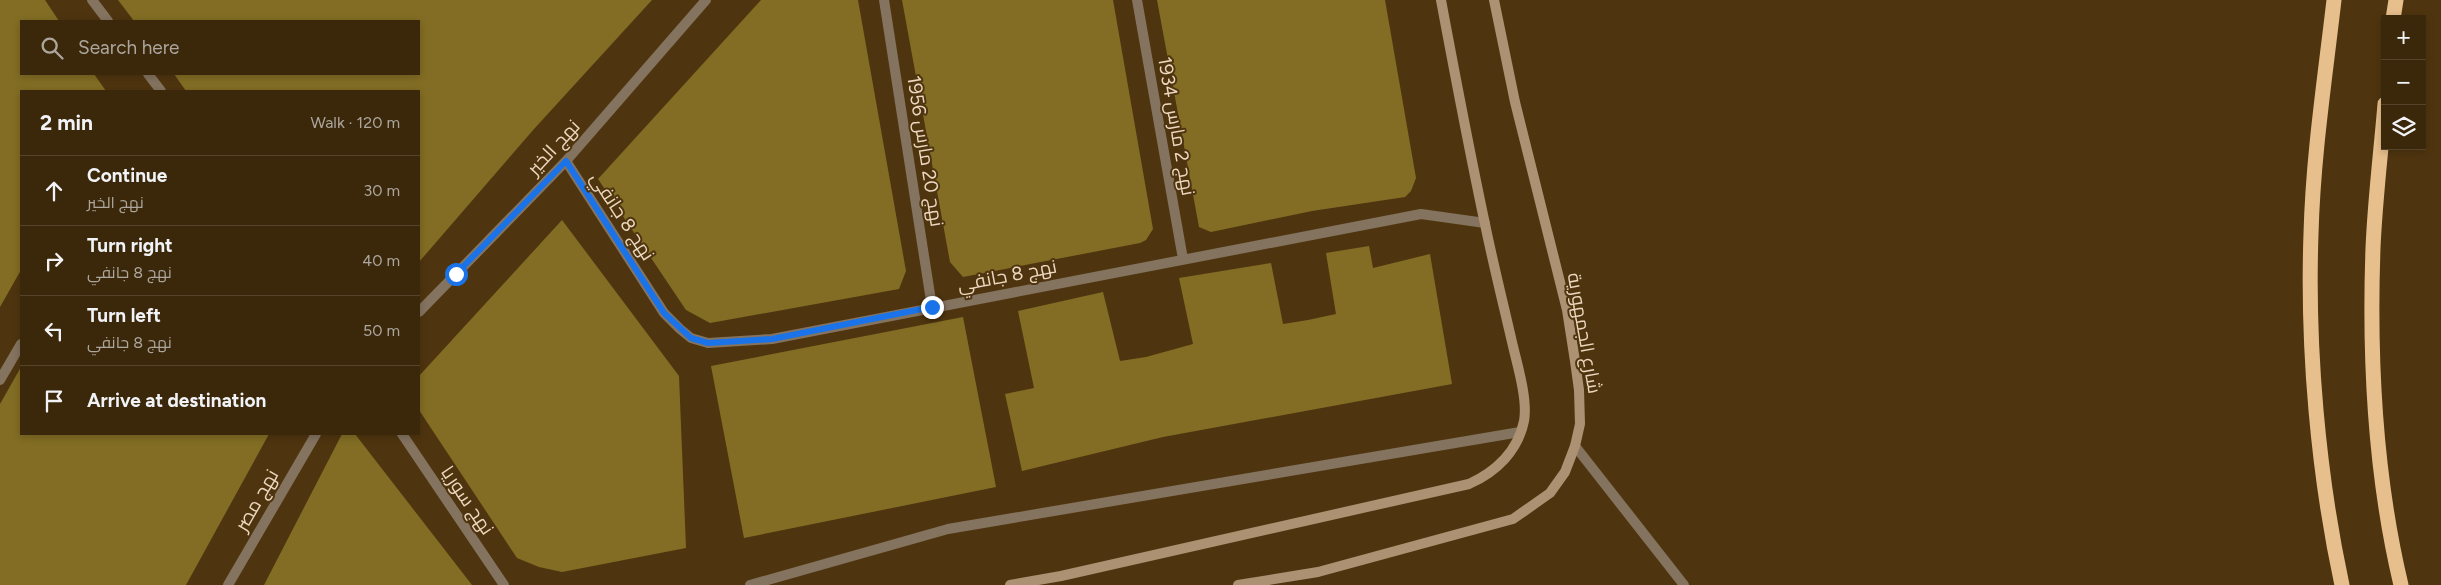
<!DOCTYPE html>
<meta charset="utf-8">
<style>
:root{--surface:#3b280b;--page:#463419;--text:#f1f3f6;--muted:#aca69d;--line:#54442c}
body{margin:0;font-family:Figtree,Cairo,sans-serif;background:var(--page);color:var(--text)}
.controls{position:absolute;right:15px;top:15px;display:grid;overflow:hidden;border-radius:0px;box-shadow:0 2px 8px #0003}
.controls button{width:45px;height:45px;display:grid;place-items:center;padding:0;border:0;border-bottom:1px solid var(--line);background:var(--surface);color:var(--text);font:25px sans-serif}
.stop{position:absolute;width:15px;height:15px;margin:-11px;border:4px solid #1a73e8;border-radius:50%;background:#fff}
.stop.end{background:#1a73e8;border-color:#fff;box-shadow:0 1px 5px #0008}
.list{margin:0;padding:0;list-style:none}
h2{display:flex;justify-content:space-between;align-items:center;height:65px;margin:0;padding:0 20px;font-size:21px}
h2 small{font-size:16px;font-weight:400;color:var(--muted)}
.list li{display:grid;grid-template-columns:32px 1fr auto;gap:15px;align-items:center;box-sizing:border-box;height:70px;padding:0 20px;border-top:1px solid var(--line)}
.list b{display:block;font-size:19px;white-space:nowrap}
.list p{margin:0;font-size:16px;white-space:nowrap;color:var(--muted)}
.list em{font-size:16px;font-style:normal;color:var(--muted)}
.icon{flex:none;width:28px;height:28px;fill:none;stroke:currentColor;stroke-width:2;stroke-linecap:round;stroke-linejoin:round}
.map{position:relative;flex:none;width:2441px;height:585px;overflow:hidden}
.search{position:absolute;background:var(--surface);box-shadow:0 2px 8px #0003;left:20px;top:20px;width:400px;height:55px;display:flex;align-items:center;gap:12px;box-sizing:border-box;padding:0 18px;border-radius:0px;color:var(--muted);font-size:19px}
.panel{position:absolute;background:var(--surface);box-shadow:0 2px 8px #0003;left:20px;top:90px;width:400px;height:345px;border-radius:0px}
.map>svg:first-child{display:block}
.building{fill:#836d24}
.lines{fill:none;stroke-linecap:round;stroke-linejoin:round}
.street{stroke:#84735f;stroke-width:10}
.secondary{stroke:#ac9272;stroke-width:10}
.highway{stroke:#e7bf8d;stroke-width:15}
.route{stroke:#1a73e8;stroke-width:6}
.labels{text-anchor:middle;stroke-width:4;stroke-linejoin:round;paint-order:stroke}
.street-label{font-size:19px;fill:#ecd7bf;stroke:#4f350f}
</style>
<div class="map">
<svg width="2441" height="585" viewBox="0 0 2441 585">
<rect width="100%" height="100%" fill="#4f350f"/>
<path class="building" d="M0,0H45L59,21H21V74H94L106,91H21V270L0,307Z
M118,0H652L534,129L419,262V91H186L174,74H419V21H134Z
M761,0H858L906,271L899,289L710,323L686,310L598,179Z
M902,0H1113L1153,229L1146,240L1140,243L963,277L950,262Z
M1157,0H1385L1416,178L1411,191L1405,197L1312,211L1211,232L1199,227Z
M562,220L679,376L686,548L562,572L539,567L517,558L419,410V376Z
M1369,246L1373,268L1430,254L1452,384L1163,437L1022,471L1005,394L1034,388L1018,311L1103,292L1120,361L1146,357L1193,344L1179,278L1271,263L1283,324L1308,320L1336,314L1326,253Z
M963,317L996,487L744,538L711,366Z
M21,367V434H269L186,585H0V404Z
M342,434H355L472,585H264Z"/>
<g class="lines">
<path class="street" d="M92,0L108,21
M884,0L932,307
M1137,0L1183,259
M148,74L161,91
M566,161L664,313L680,329L691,338L708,343L772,339L1421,214L1485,223
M419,312L566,161L706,0
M0,380L21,344
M402,434L504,585
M1575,446L1684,585
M228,585L316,434
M750,585L948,529L1520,432"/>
<path class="secondary" d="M1010,585L1061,576L1469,484C1496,472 1518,451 1524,421C1528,399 1517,364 1512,342C1503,303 1493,263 1485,224C1469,149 1455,75 1441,0
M1238,585L1318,572L1513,519L1550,493L1565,472L1575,446L1580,424L1579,390L1575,361L1567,310L1515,102L1494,0"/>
<path class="highway" d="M2334,0C2325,78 2313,156 2311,234C2307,347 2318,474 2342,585
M2393,19L2396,0
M2385,104C2381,152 2375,200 2373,248C2369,360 2375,476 2401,585"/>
</g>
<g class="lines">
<path class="route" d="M456,274L566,161L664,313L691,338L708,343L772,339L932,307"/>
</g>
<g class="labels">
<g class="street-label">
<text transform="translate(1177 126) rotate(80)" y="7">نهج 2 مارس 1934</text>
<text transform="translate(553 147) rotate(-47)" y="7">نهج الخير</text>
<text transform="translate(926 151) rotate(81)" y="7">نهج 20 مارس 1956</text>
<text transform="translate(623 216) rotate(57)" y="7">نهج 8 جانفي</text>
<text transform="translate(1007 275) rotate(-11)" y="7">نهج 8 جانفي</text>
<text transform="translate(1585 333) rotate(80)" y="7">شارع الجمهورية</text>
<text transform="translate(256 500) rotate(-60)" y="7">نهج مصر</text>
<text transform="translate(468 500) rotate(56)" y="7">نهج سوريا</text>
</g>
</g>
</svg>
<div class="controls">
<button>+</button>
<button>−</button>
<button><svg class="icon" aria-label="layers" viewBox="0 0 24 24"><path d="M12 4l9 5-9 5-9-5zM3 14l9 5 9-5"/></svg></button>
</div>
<div class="stop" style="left:456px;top:274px"></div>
<div class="stop end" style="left:932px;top:307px"></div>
<div class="search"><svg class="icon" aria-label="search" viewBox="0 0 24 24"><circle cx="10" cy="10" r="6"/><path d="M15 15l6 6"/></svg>Search here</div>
<section class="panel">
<h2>2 min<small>Walk · 120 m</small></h2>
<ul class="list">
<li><svg class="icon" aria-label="ahead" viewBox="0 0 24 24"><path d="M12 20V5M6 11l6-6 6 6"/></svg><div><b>Continue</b><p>نهج الخير</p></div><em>30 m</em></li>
<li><svg class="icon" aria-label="right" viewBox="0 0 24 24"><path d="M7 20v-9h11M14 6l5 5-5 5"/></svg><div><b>Turn right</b><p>نهج 8 جانفي</p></div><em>40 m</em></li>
<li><svg class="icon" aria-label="left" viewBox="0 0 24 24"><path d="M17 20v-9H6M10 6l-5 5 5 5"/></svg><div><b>Turn left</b><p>نهج 8 جانفي</p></div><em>50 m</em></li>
<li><svg class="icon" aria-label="arrive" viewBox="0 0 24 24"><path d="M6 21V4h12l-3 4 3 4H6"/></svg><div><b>Arrive at destination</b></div></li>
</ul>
</section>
</div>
